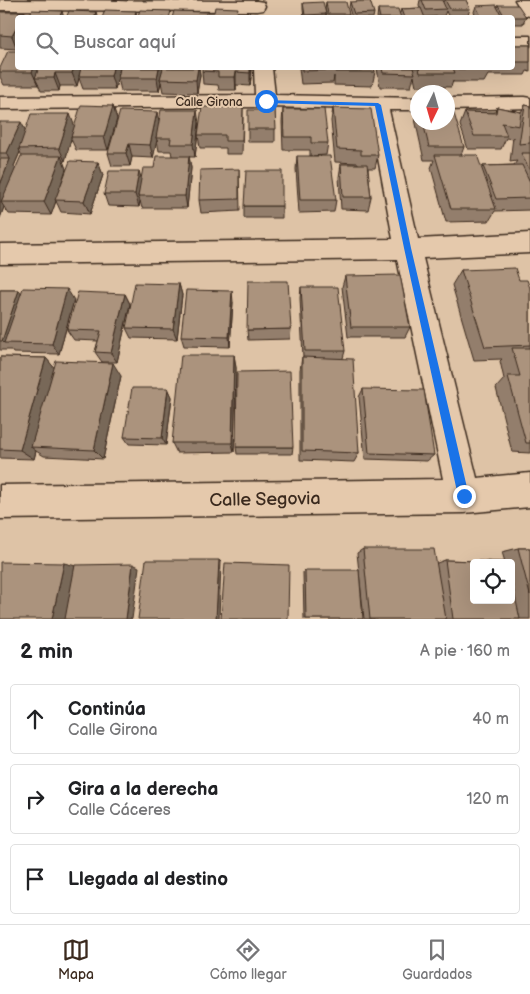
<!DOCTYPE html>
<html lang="es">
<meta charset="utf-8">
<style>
:root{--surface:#fff;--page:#f6f6f6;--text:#202124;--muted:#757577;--line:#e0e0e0;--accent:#3b2a1e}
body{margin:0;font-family:"Balsamiq Sans",sans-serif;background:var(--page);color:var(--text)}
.controls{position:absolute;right:15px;bottom:15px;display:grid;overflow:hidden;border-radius:5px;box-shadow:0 5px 20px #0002}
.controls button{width:45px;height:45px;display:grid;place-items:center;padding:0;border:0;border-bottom:1px solid var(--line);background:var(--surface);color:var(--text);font:25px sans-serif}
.compass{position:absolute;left:410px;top:85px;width:45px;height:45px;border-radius:50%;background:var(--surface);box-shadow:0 5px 20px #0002;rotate:185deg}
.stop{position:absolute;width:15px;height:15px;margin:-11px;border:4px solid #1a73e8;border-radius:50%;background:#fff}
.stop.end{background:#1a73e8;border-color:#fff;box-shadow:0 1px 5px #0008}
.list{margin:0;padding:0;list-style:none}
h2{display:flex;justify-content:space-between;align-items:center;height:65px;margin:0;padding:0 20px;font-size:21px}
h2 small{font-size:16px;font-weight:400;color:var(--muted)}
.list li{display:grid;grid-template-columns:32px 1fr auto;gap:15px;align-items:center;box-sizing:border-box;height:70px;margin:0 10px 10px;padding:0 10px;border:1px solid var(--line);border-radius:5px}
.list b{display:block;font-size:19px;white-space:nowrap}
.list p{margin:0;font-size:16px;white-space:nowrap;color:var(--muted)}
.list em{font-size:16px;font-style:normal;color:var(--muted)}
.icon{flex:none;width:28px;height:28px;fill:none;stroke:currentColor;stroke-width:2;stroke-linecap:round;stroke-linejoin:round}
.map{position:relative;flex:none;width:530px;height:619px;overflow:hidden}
.search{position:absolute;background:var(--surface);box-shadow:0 5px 20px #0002;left:15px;right:15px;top:15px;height:55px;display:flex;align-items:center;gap:12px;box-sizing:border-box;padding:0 18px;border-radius:5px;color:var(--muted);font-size:19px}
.sheet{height:305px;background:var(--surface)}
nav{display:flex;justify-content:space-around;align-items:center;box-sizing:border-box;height:70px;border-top:1px solid var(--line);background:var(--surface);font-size:14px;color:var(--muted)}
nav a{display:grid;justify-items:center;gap:2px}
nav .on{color:var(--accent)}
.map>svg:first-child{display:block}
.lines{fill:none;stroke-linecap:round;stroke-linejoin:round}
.minor-casing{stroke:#3b2a1e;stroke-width:3}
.minor{fill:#e5c9ac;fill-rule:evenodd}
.wall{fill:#937e6c;stroke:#3b2a1e;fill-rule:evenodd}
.shaded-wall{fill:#786758;stroke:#3b2a1e}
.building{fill:#ab937d;stroke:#3b2a1e}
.route{fill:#1a73e8}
.labels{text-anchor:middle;stroke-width:4;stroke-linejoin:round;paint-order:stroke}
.far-street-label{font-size:12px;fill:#3b2a1e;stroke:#e5c9ac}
.near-street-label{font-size:18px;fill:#3b2a1e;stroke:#e5c9ac}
</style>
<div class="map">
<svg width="530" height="619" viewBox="0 0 530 619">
<rect width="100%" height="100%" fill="#dec3a6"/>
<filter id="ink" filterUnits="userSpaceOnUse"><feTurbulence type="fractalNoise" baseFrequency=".02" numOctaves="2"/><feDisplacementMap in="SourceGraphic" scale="10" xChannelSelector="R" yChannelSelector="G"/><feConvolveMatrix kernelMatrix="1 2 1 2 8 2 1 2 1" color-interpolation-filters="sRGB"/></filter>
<g filter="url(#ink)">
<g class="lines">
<g class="minor-casing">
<path id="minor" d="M0,0L257,1L263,2L265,6L263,10L257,11L0,10Z
M515,0H530V16L524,15Z
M512,36H530V46H512Z
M254,68H272L275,95L418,98V110H389L418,239L530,233V253L423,258L477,478L530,473V507L464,513L0,519V485L443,479L397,259L0,264V244L393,239L369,109L266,107L0,109V97L255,95Z
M524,97L530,98V108L448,110V98Z"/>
</g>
<use href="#minor" class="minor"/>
</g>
<path class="wall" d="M112,0H128L127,1Z
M143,0H172L171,1H143Z
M173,0H189V1H173Z
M420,0H442L443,2V0H466L470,9L468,15L448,16L446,11L444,16L424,17L425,18H377L378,9L400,13L401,9L420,8L419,5Z
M326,2L349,14V18H327L325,9Z
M350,2L374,13L373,18H352L349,8Z
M303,3L326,14V18H304L303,9Z
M498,5L526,17L523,24H512V18H476L474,12L476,6L497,7Z
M0,12H25L27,18H18L17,49L0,48Z
M512,45H530V72L527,71L525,75H488L484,82H453V81L451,87L416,86L414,76L411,87H380L377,68H512Z
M0,68H120L115,89H83L79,78L77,86H60L59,91H41L38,84V85H4L0,77Z
M120,68H199L200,75L197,93L163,92L161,82L159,91H121L118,78Z
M252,68L250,86L236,85V90H219L218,85L203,84L202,71Z
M299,68H374L375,72L372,86L334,85V76L333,83L301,84Z
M525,105L530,106V210L495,211L489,221L446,222L431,168L434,160H424L415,119L418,110V122H448L464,147L461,155L481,169L483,166L514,165L517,161L510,162L513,137L512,139L506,138L501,149H468L460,125L465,112H495L497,107L521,112Z
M113,106L117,119L108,150H76L71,139L65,161H63L66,169L62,182L98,162L103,175L90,214L61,212L56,201L51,215L9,214L4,207L0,218V122L25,130L74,126ZM20,152L22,156L16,168L14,166Z
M243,107V120L242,154H226V148H200L198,135Z
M333,108L378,155L375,168H368L371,197L368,210L341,209L339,177L341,164H358V163L335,162L331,121Z
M283,109L328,143L326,155L310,156V150H283L282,122Z
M275,110V142H248V129Z
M159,121L199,123L195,157H189L191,168L187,208H142L140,201L139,207L108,206L104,194L141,178L154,168L172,156L171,151H159L157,140L153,158L132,157L130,166H112L108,153Z
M297,156L336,200L334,212L299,213L296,169Z
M239,169L240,211L201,213L199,200Z
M244,206H282V218H244Z
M461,270L519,280L530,288V453L512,452L496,388L504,379L500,361L502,359L474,360L452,285Z
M345,276L410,327L405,337H348L342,287Z
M179,284L182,295L177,339L131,338L126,328Z
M301,287L345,351L343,358L359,453L354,462L300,460V370L302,357H303L300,298Z
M0,290H19L21,293L74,300L59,354L13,353L11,350H0Z
M125,294L130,304L117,362H102L95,352L98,341L74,340L67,330Z
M233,302L230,347L184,346L181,336Z
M291,329L290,339L248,340L247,330Z
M234,355L236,368L234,452L177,453L172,443Z
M0,357L46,358L54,368L121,376L103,459L44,456L36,451L34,459L0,458Z
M168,388L172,397L166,445L129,444L124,437Z
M363,389L434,455L427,461L365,459L359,397Z
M236,447H293L292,454H237Z
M518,548H530V619H364L357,553L363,549L437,563L445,560L505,562L502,552ZM474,563H511V600Z
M305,570L363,619H304L303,572Z"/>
<path class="shaded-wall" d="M62,11L64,18H59Z
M136,11L137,18H134Z
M25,12L27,18H22Z
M96,12L98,18H94Z
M18,25L17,49L12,36Z
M34,68H42L35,78L38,84V85L32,72Z
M74,68H82L79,76V78L77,86L72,73Z
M113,68H120L115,89L111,76Z
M159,68H164L160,79L161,82L159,91L157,78Z
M198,68H199L200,75L197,93L196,80Z
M250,68H252L250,86Z
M236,72V90L235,77Z
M55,73L60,86L59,91L54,78Z
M113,106L117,119L108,150L104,137Z
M197,110L199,123L195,157L193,144Z
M157,112L160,125L156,138L157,140L153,158L150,145Z
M70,114L75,127L71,137V139L65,161L59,148Z
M21,122L28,135L19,149L20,152L14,166L17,171L1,202L4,207L0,218V185L10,159L7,153Z
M129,144L132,157L130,166L126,153Z
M61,156L66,169L56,200H55L56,201L51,215L44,202Z
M189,156L191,168L187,208L185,196Z
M98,162L103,175L90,214L84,201Z
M139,171L143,184L138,196L140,201L139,207L135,194Z
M179,284L182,295L177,339L173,329Z
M67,289L74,300L59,354L52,344Z
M19,290L27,301L4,343L2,341Z
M232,291L233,302L230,347L229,337Z
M125,294L130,304L117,362L111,353Z
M234,355L236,368L234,452L232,443Z
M46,358L57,371L31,447L36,451L34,459L20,450Z
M113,363L121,376L103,459L94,450Z
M168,388L172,397L166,445L162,438Z
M219,560L221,562L219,619H216Z
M64,563L76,566L66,619H52Z
M133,564L139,567L132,619H126Z"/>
<path class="building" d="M422,0H442L446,9L426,10Z
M445,0H466L470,9H450Z
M370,1L374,13L354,14L350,2Z
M323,2L326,14L305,15L303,3Z
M326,2H346L349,14H328Z
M496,5L503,18H482L476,6Z
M498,5H518L526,17H505Z
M215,7L238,8L236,18H206L207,12H214Z
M421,8L425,18H404L401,9Z
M378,9H398L401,18H380Z
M32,10L62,11L59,18H28Z
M105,10L136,11L134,18H102Z
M140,10L171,11L169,18H137Z
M69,11L96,12L94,18H66Z
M174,11L205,12L204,18H172Z
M0,12H25L22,18H18V25L12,36L0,35Z
M512,45H530V62H512Z
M8,51H18V68H34L32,72H0V68Z
M39,68H74L72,73H55L54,78H35Z
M81,68H113L111,76H79Z
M120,68H159L157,78H118Z
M163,68H198L196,80L160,79Z
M202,68H250V73L236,72L235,77H218V72L202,71Z
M302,68H334L335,70L302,71Z
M336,68H374L375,72H336Z
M382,68H413L415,74L383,73Z
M419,68H453L455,73H420Z
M457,68H489L490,69H458Z
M81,105L113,106L104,137H71Z
M525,105L530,106V143L519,144Z
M202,107H243L242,141H225V135H198Z
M448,107H452L464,147H429L423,122H448Z
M497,107L521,112L519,126L502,123L507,136H474L465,112L496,113Z
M333,108L371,109L378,155H361V150L337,149Z
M283,109H324L328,143H311V137H284Z
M161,110H197L193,144H170L171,138H156Z
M248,110H275L276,129H248Z
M120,111L157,112L150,145L129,144L126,153H108Z
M31,114H70L59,148L19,149Z
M0,122H21L7,153H0Z
M521,153H530V171Z
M435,155H477L496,209H451Z
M21,156H61L44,202H1Z
M156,156H189L185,196H138L143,168H154Z
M297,156H330L336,200H300Z
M0,159H10L0,185Z
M70,161L98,162L84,201L55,200Z
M341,164H367L371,197H343Z
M522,165L530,182V198L496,199L483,166Z
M239,169V199L199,200L200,170Z
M109,171H139L135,194H104Z
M246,171H282V206H244Z
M515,268L519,280H527L530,288V345L485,347L461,270Z
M400,275L410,327H351L345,276Z
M248,281H288L291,329L247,330Z
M135,283L179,284L173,329L126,328Z
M301,287H338L345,351H305Z
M23,288L67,289L52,344L4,343Z
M0,290H19L2,341H0Z
M186,290L232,291L229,337L181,336Z
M78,292L125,294L111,353L95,352L101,331L67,330Z
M512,348H530V443H526L508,376H520Z
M181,355H234L232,443H172Z
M0,357L46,358L20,450L0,449Z
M302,357L353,359L359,453L302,451Z
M56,361L113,363L94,450L31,447Z
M290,371L293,447H236L237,372Z
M132,388H168L162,438L124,437Z
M363,389L424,390L434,455L369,453Z
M518,548H530V595Z
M363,549H434L446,619H370Z
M146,560H219L216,619H138Z
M445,560L508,562V563H474V600H511V578L520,619H453Z
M0,562L64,563L52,619H0Z
M225,563L289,565L288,619H221Z
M133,564L126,619H65L75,565Z
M305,570H359L363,619H306Z"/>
</g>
<path class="route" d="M264,100L378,103L381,105L411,248L469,496L467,500L464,501L458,496L404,248L375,106L266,103Z"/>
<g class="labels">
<g class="far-street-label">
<text x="209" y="106">Calle Girona</text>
</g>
<g class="near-street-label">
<text transform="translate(265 499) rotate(-1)" y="6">Calle Segovia</text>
</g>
</g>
</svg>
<div class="controls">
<button><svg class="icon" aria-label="locate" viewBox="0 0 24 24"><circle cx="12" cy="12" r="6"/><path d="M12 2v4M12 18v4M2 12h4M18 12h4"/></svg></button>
</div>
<svg class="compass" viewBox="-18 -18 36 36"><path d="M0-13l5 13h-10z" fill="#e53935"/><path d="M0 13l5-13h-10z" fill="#757577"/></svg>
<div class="stop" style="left:266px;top:101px"></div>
<div class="stop end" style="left:464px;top:496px"></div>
<div class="search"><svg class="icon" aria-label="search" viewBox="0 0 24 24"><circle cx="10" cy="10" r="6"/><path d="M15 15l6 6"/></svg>Buscar aquí</div>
</div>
<section class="sheet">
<h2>2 min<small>A pie · 160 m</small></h2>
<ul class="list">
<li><svg class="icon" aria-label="ahead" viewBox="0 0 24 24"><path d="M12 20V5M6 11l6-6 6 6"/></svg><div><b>Continúa</b><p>Calle Girona</p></div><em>40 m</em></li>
<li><svg class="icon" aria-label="right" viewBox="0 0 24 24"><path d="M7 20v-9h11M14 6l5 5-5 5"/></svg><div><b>Gira a la derecha</b><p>Calle Cáceres</p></div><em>120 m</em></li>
<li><svg class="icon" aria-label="arrive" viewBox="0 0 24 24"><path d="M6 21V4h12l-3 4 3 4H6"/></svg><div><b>Llegada al destino</b></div></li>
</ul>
</section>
<nav>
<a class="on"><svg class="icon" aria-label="map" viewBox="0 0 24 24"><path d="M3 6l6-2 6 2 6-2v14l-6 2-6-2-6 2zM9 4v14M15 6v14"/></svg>Mapa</a>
<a><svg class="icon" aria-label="directions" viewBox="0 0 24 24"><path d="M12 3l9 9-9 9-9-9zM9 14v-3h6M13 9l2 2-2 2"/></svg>Cómo llegar</a>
<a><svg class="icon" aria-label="saved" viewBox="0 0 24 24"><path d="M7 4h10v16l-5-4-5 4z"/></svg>Guardados</a>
</nav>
